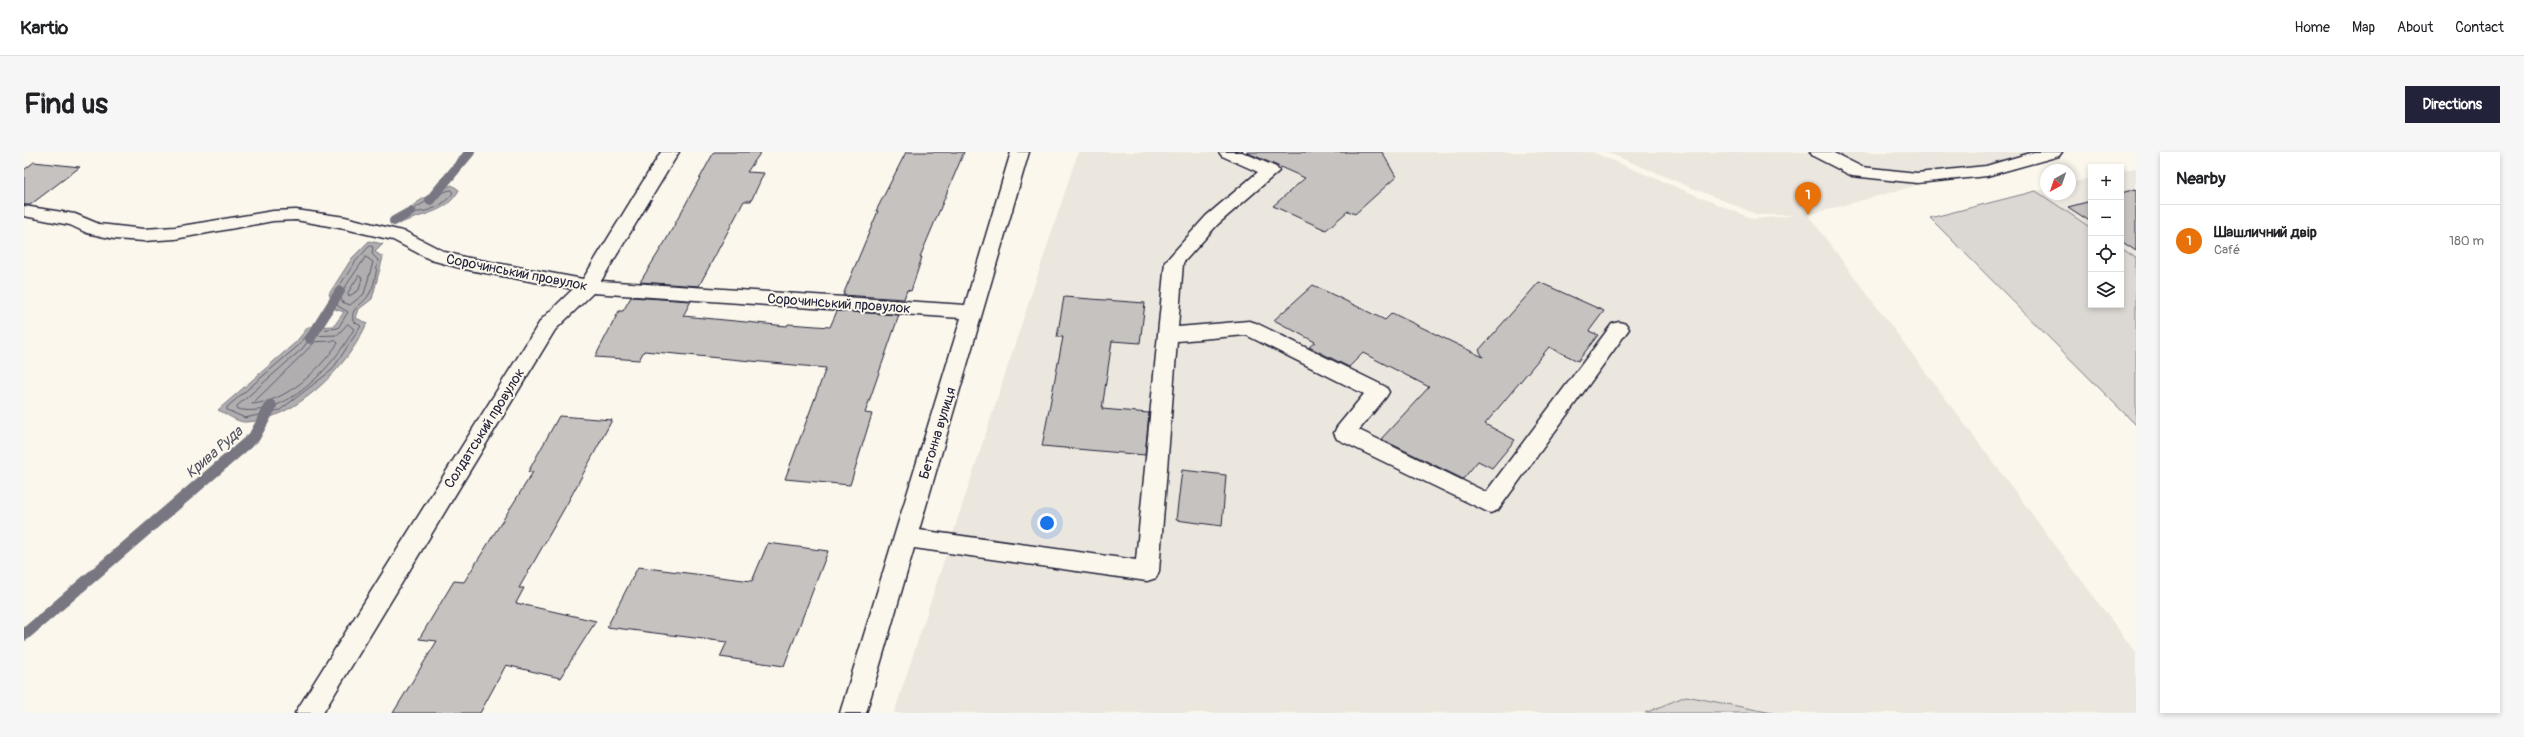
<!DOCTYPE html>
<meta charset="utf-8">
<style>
:root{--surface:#fff;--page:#f6f6f6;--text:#202124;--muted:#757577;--line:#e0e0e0;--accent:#22223b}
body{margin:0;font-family:Pangolin,sans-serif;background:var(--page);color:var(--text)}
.controls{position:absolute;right:12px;top:12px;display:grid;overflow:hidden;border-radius:0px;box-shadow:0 2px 6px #0003}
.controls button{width:36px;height:36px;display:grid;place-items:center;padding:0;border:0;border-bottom:1px solid var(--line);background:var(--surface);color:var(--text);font:20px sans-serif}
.compass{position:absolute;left:2016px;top:12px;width:36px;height:36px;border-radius:50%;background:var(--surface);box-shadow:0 2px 6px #0003;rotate:220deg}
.you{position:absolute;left:1023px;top:371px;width:14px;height:14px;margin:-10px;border:3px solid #fff;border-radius:50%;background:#1a73e8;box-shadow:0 0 0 6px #1a73e833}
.badge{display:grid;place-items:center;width:26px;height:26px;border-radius:50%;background:var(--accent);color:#fff;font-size:13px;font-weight:700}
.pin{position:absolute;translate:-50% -33px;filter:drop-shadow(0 1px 2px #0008)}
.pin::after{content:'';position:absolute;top:21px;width:14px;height:12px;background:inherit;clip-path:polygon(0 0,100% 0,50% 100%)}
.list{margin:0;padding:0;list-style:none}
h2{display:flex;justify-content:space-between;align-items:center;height:52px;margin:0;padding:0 16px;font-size:17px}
h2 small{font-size:13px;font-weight:400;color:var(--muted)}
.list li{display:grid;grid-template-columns:26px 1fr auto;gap:12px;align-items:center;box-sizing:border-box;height:72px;padding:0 16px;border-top:1px solid var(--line)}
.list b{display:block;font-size:15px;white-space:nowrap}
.list p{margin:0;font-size:13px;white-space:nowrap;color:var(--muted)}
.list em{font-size:13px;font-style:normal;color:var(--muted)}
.icon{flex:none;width:22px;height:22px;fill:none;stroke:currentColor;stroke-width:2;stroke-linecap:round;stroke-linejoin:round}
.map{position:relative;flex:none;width:2112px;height:561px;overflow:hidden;border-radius:0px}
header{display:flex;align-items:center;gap:24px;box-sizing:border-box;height:56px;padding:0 20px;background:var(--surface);border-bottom:1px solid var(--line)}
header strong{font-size:19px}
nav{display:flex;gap:22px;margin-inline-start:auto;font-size:14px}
.intro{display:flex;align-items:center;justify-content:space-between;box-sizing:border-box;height:96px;padding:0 24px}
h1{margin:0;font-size:28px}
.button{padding:10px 18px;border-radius:0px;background:var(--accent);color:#fff;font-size:14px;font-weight:700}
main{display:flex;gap:24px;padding:0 24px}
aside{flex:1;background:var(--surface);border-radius:0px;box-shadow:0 2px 6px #0003}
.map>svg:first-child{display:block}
.built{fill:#ebe7df}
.green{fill:#dbd8d3;stroke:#7e7d87}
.water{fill:#b1aeb0;stroke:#787681}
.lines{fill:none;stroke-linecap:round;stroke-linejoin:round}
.shore{stroke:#5b5a6a;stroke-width:1}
.stream-far1{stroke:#787681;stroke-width:10}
.stream{stroke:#787681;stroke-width:12}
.building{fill:#c6c2c0;stroke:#22223b}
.minor-casing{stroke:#22223b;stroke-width:3}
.minor{fill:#fbf7ec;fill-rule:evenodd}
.labels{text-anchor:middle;stroke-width:4;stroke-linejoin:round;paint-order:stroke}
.street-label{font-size:14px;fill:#22223b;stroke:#fbf7ec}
.water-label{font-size:15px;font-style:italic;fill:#545364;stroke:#fbf7ec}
</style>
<header>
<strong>Kartio</strong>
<nav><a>Home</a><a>Map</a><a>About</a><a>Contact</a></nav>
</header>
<div class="intro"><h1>Find us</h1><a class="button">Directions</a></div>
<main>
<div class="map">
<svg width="2112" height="561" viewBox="0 0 2112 561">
<rect width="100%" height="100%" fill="#fbf7ec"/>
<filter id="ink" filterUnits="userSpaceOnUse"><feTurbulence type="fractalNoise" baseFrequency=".025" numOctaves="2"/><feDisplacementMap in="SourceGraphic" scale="8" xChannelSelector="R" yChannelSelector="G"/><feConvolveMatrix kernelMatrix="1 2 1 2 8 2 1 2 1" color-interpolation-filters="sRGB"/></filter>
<g filter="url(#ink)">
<path class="built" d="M1054,0H1568L1729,67L1773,63H1734L1582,0H2015L1784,63L2112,501V561H870Z
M2112,16V106L2097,96V19Z
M2067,26V76L2012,39L2022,37V42H2046V31Z"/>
<path class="green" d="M2012,39L2067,76V153H2097V96L2112,106V273L1906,66Z
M1662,544L1748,561H1621Z"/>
<path class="water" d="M428,33L435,38C422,62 398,61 375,72V66C389,51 408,40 428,33Z
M345,89L359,92L351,100L359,105L348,147L335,157L332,166L343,171C324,215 271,268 222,270C214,271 201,261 194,258L272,190L284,175L310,174L320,160L311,157L305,142L328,106Z"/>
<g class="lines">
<path class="shore" d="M427,38L429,41C420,53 405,61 390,60V57L412,43Z
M346,94L349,95L348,102L354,108C352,120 351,134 344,144C338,154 326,155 329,169L337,174L308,218L256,258L221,266L203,258V255L275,193L286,179L314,176L324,160L314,154L310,142L332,109Z
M342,105L349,110L340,142L326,153L318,150L316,143Z
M335,124L338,126L335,138L325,144L324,141Z
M324,172L330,177C309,215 261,268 213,257V254L278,197L288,184L313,183Z
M312,189L314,191C294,219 264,249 228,252L291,190Z"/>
<path class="stream-far1" d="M406,48L446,0
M370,69L386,60
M286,187L316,139"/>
<path class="stream" d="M0,483L230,285L247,254"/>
</g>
<path class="building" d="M690,0H737L723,20L740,21L727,49H720L675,134L616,130L641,90Z
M882,0H940L896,105H898L887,139L883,138L880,147L819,143L854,59H852Z
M1222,0H1358L1372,25L1331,62L1324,59L1302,78L1249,54L1281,26Z
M10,10L56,15L6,53H0V18Z
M2112,37V99L2097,89V41Z
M2067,49V70L2044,55Z
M1515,130L1580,159L1565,179L1574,183L1554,209L1525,195L1461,272L1491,288L1468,316L1454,309L1439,327L1357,287L1405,235L1339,201L1325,215L1285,195L1291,190L1250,168L1289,133L1361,168L1368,161L1459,205L1455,198Z
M607,145L667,149L659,164L763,174L764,172L806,175L813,159L875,163L841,261L848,262L826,333L761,327L802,216L620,199L615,208L571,205L595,159H599Z
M1040,145L1121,151L1116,191L1088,189L1078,257L1125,261L1121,303L1018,294L1039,185H1033Z
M535,264L588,268L544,350L495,436H500L492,451L572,469L536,526L482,513L456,561H369L413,489L395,487L430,429L440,430L509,320H504Z
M1158,318L1202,323L1198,374L1152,368Z
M744,391L804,399L760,514L696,505L703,490L583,475L614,415L728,429Z"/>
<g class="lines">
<g class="minor-casing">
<path id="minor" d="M637,0H655L577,129L941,153L987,0H1005L895,378L1112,408L1141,110L1182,64L1234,20L1198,4L1195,0H1218L1252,15L1255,19L1194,72L1159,111L1154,175L1225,169L1232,171L1362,235L1365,240L1362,245L1335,278L1462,340L1588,172L1595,170L1602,172L1605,177L1474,358L1466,361L1313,287L1310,281L1313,275L1340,242L1222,183L1153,189L1135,419L1132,426L1123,429L890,396L842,561H816L937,166L569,141L531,178L299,561H271L517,168L549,137L440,117L407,108L369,88L321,77L272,68L249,69L151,87L120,89L90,87L63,81L46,73L0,64V54L51,62L75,72L120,77L151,75L249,59L272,58L321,65L382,80L421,100L440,105L559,127Z
M1786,0H1808L1838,15L1893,21L1962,14L2010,0H2038L2035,4L1963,24L1893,31L1828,24L1789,4Z"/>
</g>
<use href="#minor" class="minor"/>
</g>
</g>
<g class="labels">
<g class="street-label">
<text transform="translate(493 120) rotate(11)" y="5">Сорочинський провулок</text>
<text transform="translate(815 151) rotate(4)" y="5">Сорочинський провулок</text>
<text transform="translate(460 276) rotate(-58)" y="5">Солдатський провулок</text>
<text transform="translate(913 281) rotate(-73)" y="5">Бетонна вулиця</text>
</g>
<g class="water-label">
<text transform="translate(190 300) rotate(-41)" y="5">Крива Руда</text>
</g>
</g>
</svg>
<div class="controls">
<button>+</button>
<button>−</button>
<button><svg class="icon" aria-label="locate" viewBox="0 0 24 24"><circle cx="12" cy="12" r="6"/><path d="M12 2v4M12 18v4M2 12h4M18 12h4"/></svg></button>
<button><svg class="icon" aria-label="layers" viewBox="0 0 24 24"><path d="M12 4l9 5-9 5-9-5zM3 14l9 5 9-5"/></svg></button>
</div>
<svg class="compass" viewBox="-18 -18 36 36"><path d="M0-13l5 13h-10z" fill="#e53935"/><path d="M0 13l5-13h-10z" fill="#757577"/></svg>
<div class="you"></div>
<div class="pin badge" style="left:1784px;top:63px;background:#e8710a">1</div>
</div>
<aside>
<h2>Nearby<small></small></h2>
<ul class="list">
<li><span class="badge" style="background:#e8710a">1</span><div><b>Шашличний двір</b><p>Café</p></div><em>180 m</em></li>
</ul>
</aside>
</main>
